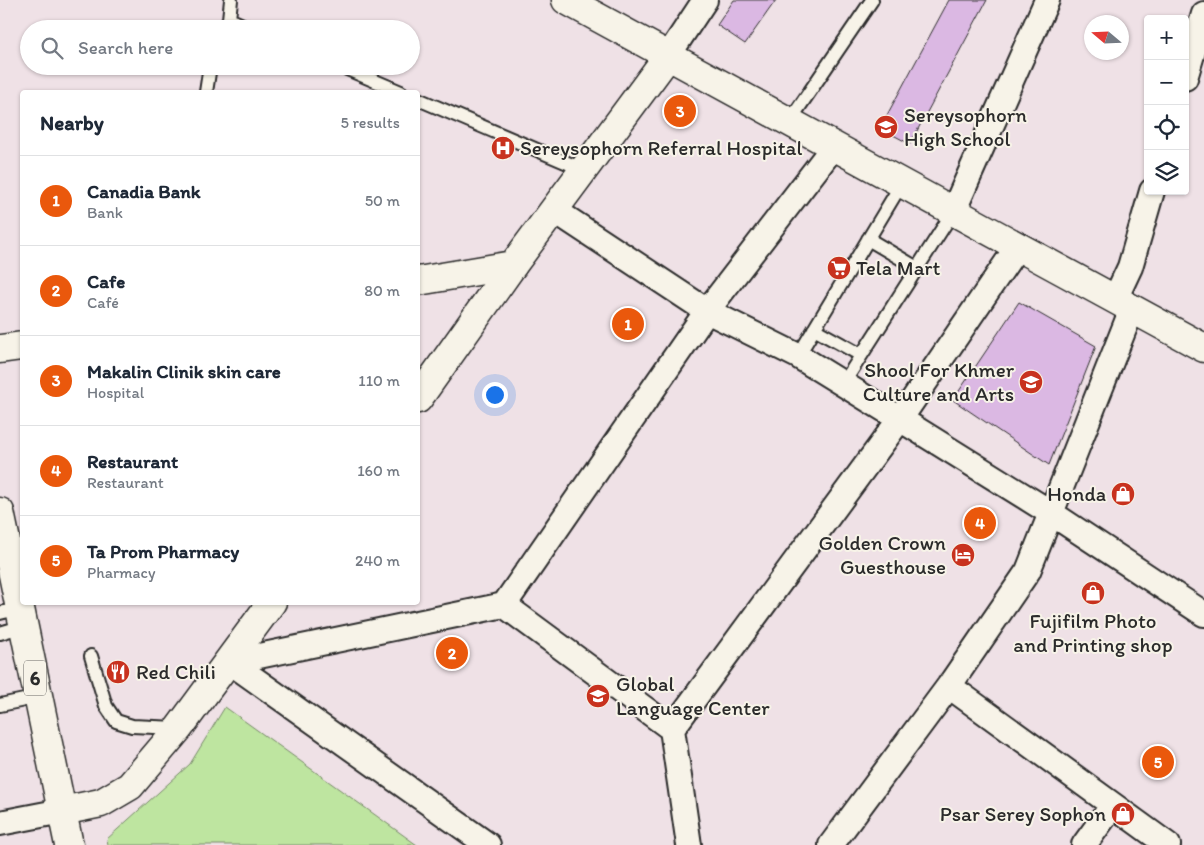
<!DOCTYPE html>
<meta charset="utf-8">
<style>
:root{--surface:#fff;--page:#f2f2f3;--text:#1f2937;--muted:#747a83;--line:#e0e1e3;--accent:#ea580c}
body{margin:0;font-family:Itim,sans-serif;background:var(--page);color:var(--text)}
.controls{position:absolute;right:15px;top:15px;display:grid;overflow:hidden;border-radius:5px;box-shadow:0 1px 4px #0004}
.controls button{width:45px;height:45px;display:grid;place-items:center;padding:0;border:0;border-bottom:1px solid var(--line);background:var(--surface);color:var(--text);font:25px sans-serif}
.compass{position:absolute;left:1084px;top:15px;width:45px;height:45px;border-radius:50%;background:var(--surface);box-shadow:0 1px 4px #0004;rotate:289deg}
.you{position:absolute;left:494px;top:394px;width:18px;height:18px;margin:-12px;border:4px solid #fff;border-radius:50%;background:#1a73e8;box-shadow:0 0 0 8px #1a73e833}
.badge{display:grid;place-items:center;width:32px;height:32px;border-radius:50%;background:var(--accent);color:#fff;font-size:16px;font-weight:700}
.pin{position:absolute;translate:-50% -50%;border:2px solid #fff;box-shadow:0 1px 5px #0006}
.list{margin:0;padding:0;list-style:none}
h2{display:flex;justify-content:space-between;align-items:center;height:65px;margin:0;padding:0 20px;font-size:21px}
h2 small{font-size:16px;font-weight:400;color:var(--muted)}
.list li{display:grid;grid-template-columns:32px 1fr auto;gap:15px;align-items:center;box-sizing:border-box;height:90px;padding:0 20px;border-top:1px solid var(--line)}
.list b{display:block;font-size:19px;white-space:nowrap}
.list p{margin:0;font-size:16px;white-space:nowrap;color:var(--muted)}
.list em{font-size:16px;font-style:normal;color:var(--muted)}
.icon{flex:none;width:28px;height:28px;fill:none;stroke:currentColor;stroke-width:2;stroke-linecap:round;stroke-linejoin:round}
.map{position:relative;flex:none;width:1204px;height:845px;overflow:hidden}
.search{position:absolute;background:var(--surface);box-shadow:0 1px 4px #0004;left:20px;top:20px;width:400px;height:55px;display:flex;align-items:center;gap:12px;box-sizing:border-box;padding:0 18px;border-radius:28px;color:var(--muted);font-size:19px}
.panel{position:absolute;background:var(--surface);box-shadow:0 1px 4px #0004;left:20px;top:90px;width:400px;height:515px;border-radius:5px}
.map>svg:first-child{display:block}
.green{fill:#bee5a0;stroke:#748866}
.building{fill:#dbb8e3;stroke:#2b2b2b}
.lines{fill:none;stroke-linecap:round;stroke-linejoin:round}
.service-casing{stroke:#2b2b2b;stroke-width:16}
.minor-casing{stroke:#2b2b2b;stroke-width:28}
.tertiary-casing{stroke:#2b2b2b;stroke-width:31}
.primary-casing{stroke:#2b2b2b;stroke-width:31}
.trunk-casing{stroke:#2b2b2b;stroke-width:31}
.service{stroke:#f7f3e8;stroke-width:12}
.minor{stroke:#f7f3e8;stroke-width:24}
.tertiary{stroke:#f7f3e8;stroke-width:28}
.primary{stroke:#f7f3e8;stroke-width:28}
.trunk{stroke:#f7f3e8;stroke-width:28}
.labels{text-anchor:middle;stroke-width:4;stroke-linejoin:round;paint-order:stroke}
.shield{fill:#f7f3e8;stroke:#686764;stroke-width:1}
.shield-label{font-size:20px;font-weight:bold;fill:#2b2b2b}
.poi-label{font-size:21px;fill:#2b2b2b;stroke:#f7f3e8;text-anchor:start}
</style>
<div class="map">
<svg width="1204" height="845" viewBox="0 0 1204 845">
<rect width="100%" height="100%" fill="#efe1e6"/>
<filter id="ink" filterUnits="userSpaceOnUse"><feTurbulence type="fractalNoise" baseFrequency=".02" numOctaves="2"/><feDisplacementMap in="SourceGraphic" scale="10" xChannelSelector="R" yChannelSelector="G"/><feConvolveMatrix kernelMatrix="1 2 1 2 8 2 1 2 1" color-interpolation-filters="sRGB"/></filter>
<g filter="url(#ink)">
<path class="green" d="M225,707L417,845H108L107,839L190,764Z"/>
<path class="building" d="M734,0H776L745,44L717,25Z
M949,0H987L910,144L880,128Z
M1019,302L1096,346L1049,465L953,400Z"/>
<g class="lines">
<g class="service-casing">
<path id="service" d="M229,19L252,29
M225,29L229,19L231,0
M340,66L401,92
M206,92L210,66
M418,99L584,170
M789,122L872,0
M868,239L917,268
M814,329L861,355
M798,356L902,183
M843,384L953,212
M0,613L21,608
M0,633L24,626
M91,656L106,706L116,721L132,726L177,728
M0,705L39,697"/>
</g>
<g class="minor-casing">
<path id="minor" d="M668,56L705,0
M1185,78L1204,14
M554,210L707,311L798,356L900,419L1051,513L1204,614
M953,212L1047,0
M1115,299L1130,267L1152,191
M504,605L672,729
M230,662L504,605L707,311L834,146
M230,662L488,845
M949,686L1168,845
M0,823L62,811
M689,845L672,729L900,419L1018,246
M831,845L949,686L1028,571L1132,309
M1084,845L1113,805"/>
</g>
<g class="tertiary-casing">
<path id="tertiary" d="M418,399L513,265
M62,811L101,803L130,786L179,728L272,602"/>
</g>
<g class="primary-casing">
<path id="primary" d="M566,0L1204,348
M418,281L513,265L668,56
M0,349L22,346"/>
</g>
<g class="trunk-casing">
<path id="trunk" d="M0,512L69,845"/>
</g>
<use href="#service" class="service"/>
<use href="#minor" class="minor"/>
<use href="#tertiary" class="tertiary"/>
<use href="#primary" class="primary"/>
<use href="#trunk" class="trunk"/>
</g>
</g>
<defs>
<g id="school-disc" transform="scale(1.25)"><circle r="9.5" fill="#c8321e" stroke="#f7f3e8"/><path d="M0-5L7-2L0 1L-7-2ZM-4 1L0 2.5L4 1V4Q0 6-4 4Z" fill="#fff"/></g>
<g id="hospital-disc" transform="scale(1.25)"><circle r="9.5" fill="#c8321e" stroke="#f7f3e8"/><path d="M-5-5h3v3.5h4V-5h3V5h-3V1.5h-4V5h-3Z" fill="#fff"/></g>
<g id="supermarket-disc" transform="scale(1.25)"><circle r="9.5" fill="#c8321e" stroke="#f7f3e8"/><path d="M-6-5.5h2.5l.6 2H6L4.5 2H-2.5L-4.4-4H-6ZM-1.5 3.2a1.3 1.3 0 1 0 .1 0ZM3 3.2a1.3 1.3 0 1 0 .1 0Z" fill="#fff"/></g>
<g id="shop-disc" transform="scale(1.25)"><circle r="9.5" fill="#c8321e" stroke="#f7f3e8"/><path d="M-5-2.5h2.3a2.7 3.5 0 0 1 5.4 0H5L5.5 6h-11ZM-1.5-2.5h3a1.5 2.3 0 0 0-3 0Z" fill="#fff"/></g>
<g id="hotel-disc" transform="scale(1.25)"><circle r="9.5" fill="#c8321e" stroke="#f7f3e8"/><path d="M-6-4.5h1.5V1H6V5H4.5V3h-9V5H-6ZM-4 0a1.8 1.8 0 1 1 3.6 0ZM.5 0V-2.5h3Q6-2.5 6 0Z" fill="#fff"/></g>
<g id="restaurant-disc" transform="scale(1.25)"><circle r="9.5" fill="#c8321e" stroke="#f7f3e8"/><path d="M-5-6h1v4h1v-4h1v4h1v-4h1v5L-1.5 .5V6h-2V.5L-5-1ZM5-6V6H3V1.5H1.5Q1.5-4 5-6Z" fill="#fff"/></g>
</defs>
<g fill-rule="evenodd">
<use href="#school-disc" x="886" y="127"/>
<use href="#hospital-disc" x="503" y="148"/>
<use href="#supermarket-disc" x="839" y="268"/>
<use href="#school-disc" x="1031" y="382"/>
<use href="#shop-disc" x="1123" y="494"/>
<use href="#hotel-disc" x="963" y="555"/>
<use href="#shop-disc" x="1093" y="593"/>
<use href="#restaurant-disc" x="118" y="672"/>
<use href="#school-disc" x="598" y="696"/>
<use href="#shop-disc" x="1123" y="814"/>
</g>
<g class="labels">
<rect class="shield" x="24" y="660.5" width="22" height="35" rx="4"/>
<g class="shield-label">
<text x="35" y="685">6</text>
</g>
<g class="poi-label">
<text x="904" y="122">Sereysophorn<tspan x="904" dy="24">High School</tspan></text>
<text x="520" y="155">Sereysophorn Referral Hospital</text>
<text x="856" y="275">Tela Mart</text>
<text x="1014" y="377" text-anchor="end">Shool For Khmer<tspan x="1014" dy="24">Culture and Arts</tspan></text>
<text x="1106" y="501" text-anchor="end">Honda</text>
<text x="946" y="550" text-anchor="end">Golden Crown<tspan x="946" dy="24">Guesthouse</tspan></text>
<text x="1093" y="628" text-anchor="middle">Fujifilm Photo<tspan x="1093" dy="24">and Printing shop</tspan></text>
<text x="136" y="679">Red Chili</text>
<text x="616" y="691">Global<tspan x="616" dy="24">Language Center</tspan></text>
<text x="1106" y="821" text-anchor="end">Psar Serey Sophon</text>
</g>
</g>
</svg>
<div class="controls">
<button>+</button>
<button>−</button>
<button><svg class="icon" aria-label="locate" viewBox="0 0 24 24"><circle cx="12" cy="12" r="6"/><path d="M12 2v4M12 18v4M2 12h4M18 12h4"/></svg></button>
<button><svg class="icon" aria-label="layers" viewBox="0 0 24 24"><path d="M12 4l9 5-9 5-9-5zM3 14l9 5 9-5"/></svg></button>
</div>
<svg class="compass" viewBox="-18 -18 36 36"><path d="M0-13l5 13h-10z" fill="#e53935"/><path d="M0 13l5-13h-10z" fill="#747a83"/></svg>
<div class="you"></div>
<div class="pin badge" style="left:628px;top:324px">1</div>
<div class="pin badge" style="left:452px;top:653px">2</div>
<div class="pin badge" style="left:680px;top:111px">3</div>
<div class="pin badge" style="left:980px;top:523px">4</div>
<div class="pin badge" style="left:1158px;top:762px">5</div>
<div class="search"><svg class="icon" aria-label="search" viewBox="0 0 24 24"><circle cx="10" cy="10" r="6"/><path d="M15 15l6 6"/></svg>Search here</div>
<section class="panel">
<h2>Nearby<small>5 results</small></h2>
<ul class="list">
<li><span class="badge">1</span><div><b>Canadia Bank</b><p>Bank</p></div><em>50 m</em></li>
<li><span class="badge">2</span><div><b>Cafe</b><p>Café</p></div><em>80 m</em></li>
<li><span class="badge">3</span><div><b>Makalin Clinik skin care</b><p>Hospital</p></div><em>110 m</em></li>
<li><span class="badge">4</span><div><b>Restaurant</b><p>Restaurant</p></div><em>160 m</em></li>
<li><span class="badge">5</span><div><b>Ta Prom Pharmacy</b><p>Pharmacy</p></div><em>240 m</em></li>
</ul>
</section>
</div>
